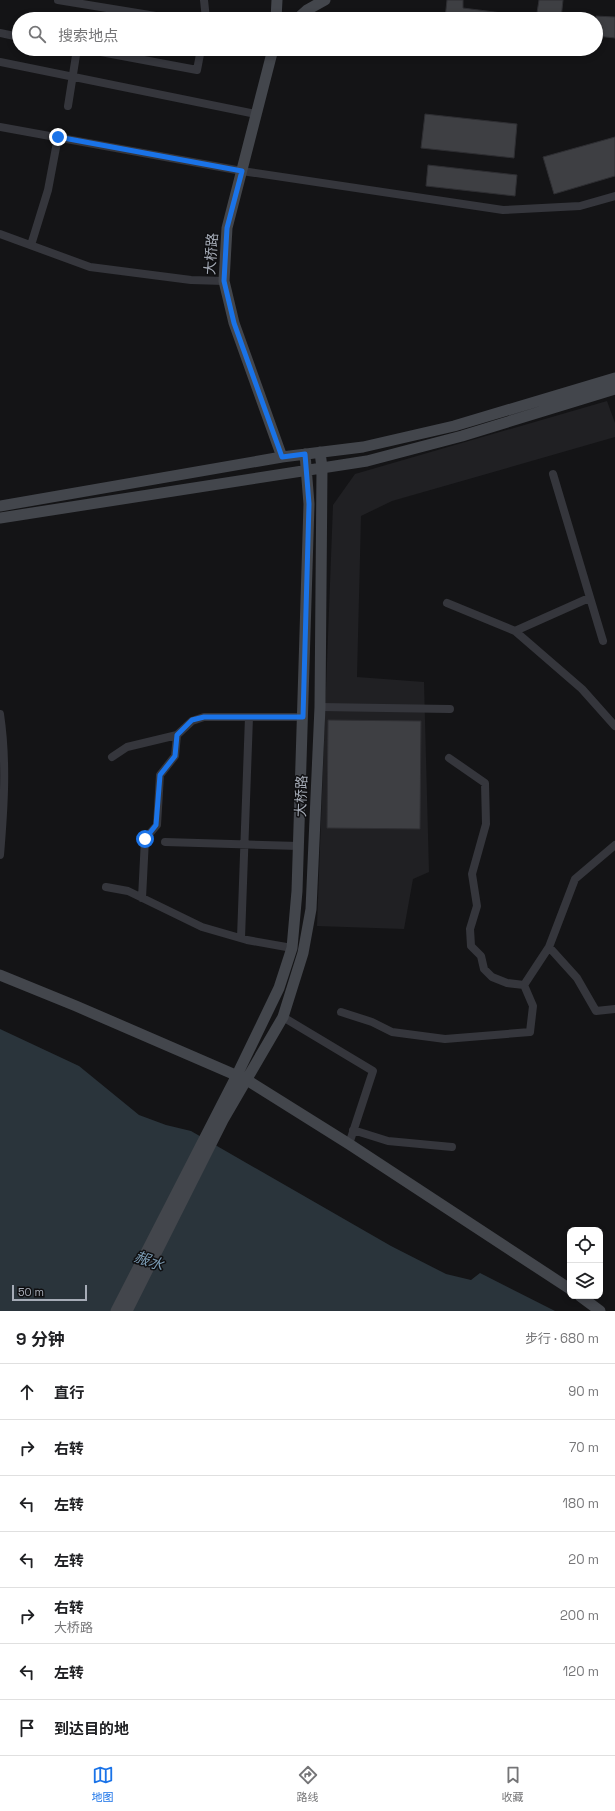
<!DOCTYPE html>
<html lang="zh">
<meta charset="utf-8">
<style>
:root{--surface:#fff;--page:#f2f2f2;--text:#202124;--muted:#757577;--line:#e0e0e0;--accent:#1a73e8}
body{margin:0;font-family:"Space Grotesk","Noto Sans SC",sans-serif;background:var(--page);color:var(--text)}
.controls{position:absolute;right:12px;bottom:12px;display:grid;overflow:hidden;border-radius:8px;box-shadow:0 2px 6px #0003}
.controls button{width:36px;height:36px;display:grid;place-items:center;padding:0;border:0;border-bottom:1px solid var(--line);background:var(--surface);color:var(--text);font:20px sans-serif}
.scale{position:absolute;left:12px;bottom:10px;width:75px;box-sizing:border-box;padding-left:4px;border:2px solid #a6acb7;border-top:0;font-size:11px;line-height:14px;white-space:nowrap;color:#a6acb7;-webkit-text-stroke:3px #0f0f11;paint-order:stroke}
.stop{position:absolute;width:12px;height:12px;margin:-9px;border:3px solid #1a73e8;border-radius:50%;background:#fff}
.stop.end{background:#1a73e8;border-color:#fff;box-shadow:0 1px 4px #0008}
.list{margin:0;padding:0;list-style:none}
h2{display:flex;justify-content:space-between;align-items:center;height:52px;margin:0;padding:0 16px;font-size:17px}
h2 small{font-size:13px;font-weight:400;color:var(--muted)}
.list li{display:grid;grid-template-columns:26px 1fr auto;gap:12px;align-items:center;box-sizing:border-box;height:56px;padding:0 16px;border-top:1px solid var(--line)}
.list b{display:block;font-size:15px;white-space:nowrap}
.list p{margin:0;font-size:13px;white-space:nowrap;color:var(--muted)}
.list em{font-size:13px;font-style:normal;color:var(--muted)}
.icon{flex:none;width:22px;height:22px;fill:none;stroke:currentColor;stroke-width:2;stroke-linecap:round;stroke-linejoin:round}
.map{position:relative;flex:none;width:615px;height:1311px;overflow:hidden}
.search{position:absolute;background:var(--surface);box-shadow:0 2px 6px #0003;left:12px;right:12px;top:12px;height:44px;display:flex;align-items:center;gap:10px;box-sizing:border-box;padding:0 14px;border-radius:22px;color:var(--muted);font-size:15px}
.sheet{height:444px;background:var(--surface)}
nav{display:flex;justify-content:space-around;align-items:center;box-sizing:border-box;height:56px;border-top:1px solid var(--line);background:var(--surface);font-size:11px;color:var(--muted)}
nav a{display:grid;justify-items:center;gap:2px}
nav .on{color:var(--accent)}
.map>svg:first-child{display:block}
.built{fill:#202023}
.water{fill:#2a343b}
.building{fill:#3e3f43;stroke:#2e2e32}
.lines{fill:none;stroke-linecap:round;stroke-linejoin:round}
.street{stroke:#35363c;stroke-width:8}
.secondary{stroke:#43464c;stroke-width:11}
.route{stroke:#1a73e8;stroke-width:5}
.labels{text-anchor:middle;stroke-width:3;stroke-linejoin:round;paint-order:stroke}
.street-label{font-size:14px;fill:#a6acb7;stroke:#0f0f11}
.water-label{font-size:15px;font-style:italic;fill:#7b9bb3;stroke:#0f0f11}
</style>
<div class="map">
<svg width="615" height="1311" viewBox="0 0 615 1311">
<rect width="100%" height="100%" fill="#141416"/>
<path class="built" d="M607,401L615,423V437L392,501L361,516L357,677L424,682L429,872L413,879L404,929L317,926L333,505L355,474Z"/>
<path class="water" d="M0,1029L79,1066L139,1115L166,1125L191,1131L391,1246L446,1274L471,1280L480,1273L555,1311H0Z"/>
<path class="building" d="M447,0H463V8L510,14V19H445Z
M539,0H563L561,19H536Z
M596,16L615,17V38L596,36Z
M425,114L517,124L514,158L421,148Z
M615,137V176L554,194L543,157Z
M428,165L517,175L515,196L426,186Z
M328,720L421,721L420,829L327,828Z"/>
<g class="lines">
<path class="street" d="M58,0L174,19
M204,0L206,19
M0,33L19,37
M85,49L197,70L201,49
M0,62L256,114
M68,106L77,49
M0,127L242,171L503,210L580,206L615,196
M0,234L90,267L191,280L224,281
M31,245L48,190L58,137
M553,474L603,641
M447,603L515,631L589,598
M515,631L582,689L615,726
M320,707L450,709
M0,714C7,761 4,807 0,855
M112,757L127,747L177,735L192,721L204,717H303
M449,758L485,783L486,824L472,874L477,906L470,929L471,946L481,956L484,969L492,977L507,983L524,985
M165,842L299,846
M106,887L128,891L202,927L247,940L292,948
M142,898L145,839L157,825L160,775L175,756L177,735
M241,938L249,717
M549,947L577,978L596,1011L615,1009
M341,1012L372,1022L392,1032L445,1039L530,1032L533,1006L524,985L549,947L575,879L615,845
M283,1017L373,1071L349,1144
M353,1130L388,1141L452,1147"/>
<path class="secondary" d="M276,19L277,0
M297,19L307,10L325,0
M273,49L227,228L224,281L234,323L282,457
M0,506L282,457L363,447L454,426L615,378
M0,518L367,461L462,436L615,389
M0,975L76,1006L247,1080L349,1144L570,1289
M580,1296L600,1311
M116,1311L237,1075L279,988L292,948L297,891L309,504L305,454
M127,1311L223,1120L283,1017L303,953L311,909L320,707L322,468L320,452"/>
</g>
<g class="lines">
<path class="route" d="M58,137L242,171L227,228L224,281L234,323L282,457L305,454L309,504L303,717H204L192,720L177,735L175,756L160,775L156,825L145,839"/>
</g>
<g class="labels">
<g class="street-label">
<text transform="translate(211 254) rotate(-86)" y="5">大桥路</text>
<text transform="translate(301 796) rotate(-88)" y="5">大桥路</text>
</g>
<g class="water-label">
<text transform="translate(149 1261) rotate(19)" y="5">赧水</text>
</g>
</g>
</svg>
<div class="controls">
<button><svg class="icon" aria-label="locate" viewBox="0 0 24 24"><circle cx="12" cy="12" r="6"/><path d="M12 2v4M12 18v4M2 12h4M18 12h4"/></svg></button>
<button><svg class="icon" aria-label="layers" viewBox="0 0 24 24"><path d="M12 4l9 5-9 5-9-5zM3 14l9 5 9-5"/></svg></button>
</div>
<div class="scale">50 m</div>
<div class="stop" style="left:145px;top:839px"></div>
<div class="stop end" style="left:58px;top:137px"></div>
<div class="search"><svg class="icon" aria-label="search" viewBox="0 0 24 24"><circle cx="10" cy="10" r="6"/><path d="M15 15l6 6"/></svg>搜索地点</div>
</div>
<section class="sheet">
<h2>9 分钟<small>步行 · 680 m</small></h2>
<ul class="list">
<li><svg class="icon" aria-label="ahead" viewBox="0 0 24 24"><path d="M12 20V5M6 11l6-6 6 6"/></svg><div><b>直行</b></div><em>90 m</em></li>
<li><svg class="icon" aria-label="right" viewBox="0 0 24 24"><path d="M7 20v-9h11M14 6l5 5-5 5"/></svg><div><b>右转</b></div><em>70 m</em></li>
<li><svg class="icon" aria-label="left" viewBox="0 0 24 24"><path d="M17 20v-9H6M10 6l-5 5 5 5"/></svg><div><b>左转</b></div><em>180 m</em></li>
<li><svg class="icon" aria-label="left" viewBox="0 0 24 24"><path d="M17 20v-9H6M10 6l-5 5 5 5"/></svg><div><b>左转</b></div><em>20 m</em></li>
<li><svg class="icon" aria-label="right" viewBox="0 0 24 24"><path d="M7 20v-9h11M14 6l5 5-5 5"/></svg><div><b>右转</b><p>大桥路</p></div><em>200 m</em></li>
<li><svg class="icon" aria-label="left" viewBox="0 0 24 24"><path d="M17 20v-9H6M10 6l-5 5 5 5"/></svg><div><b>左转</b></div><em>120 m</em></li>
<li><svg class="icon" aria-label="arrive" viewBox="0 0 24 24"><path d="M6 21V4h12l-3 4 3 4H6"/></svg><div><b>到达目的地</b></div></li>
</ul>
</section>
<nav>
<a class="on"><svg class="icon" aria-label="map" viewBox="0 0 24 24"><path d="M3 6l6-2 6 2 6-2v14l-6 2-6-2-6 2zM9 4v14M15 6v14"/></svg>地图</a>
<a><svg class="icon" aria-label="directions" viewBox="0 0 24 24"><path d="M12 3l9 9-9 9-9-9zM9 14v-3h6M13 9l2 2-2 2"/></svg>路线</a>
<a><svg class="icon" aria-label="saved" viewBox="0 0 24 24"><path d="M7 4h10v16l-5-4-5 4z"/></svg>收藏</a>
</nav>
